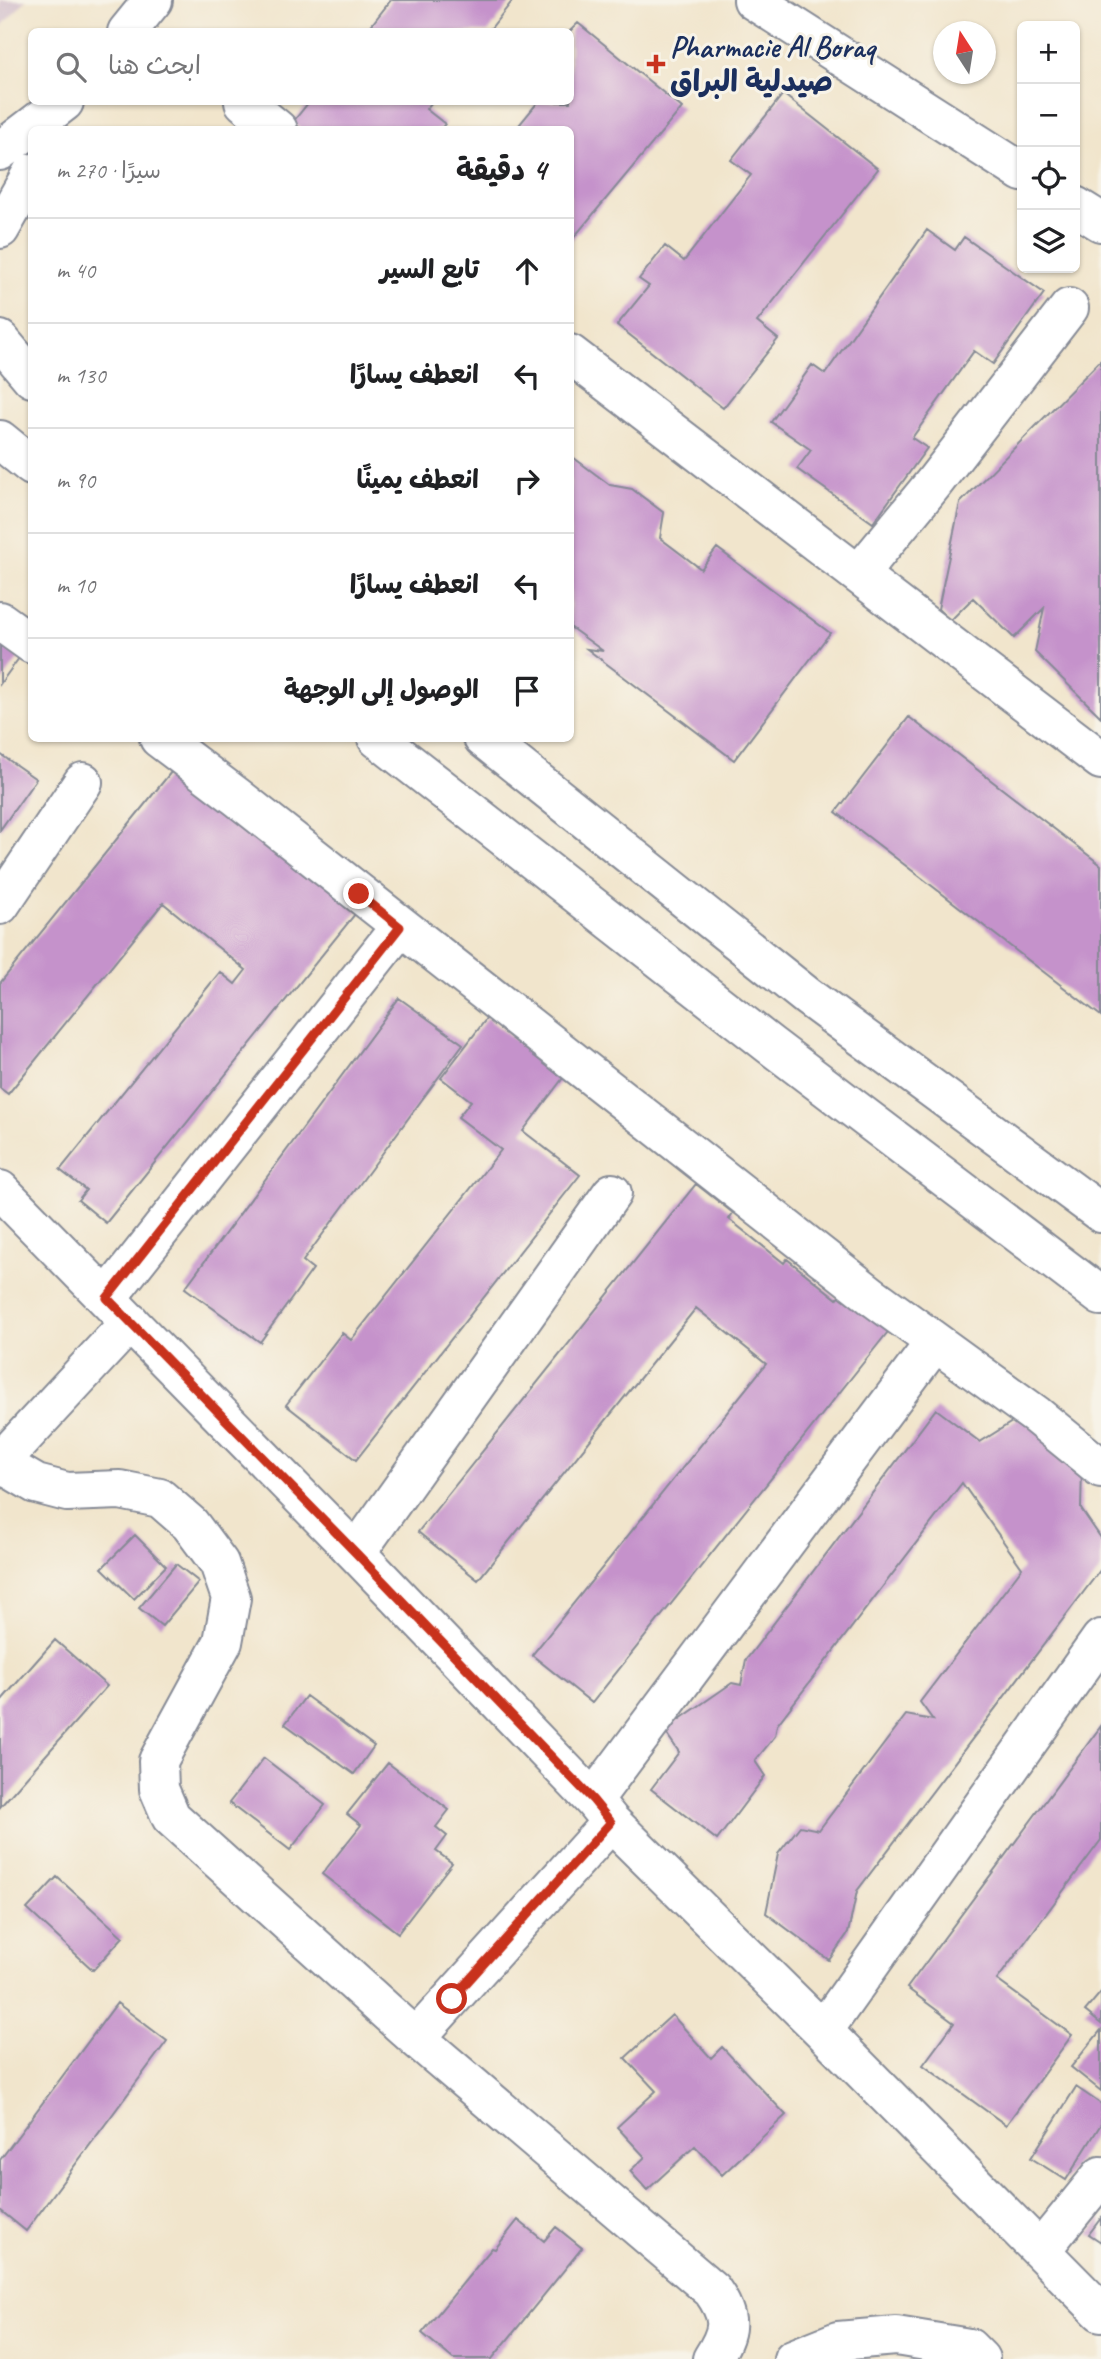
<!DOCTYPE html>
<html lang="ar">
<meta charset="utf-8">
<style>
:root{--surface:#fff;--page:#f2f2f2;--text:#202124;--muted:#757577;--line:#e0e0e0}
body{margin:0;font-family:Caveat,"Playpen Sans Arabic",sans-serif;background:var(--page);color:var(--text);direction:rtl}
.controls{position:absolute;right:21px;top:21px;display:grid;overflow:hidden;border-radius:10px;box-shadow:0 2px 5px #0004}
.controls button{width:63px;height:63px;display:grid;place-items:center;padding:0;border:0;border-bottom:2px solid var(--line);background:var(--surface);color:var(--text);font:35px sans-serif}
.compass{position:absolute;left:933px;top:21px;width:63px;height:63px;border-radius:50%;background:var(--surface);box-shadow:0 2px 5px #0004;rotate:348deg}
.stop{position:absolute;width:21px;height:21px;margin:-16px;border:5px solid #c8321e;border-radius:50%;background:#fff}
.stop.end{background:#c8321e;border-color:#fff;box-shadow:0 2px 7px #0008}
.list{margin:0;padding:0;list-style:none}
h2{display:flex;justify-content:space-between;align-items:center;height:91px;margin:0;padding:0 28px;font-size:30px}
h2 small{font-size:23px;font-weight:400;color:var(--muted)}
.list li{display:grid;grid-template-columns:46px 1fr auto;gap:21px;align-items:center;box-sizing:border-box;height:105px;padding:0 28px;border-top:2px solid var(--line)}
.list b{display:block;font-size:26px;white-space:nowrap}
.list em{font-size:23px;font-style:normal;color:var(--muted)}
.icon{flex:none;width:38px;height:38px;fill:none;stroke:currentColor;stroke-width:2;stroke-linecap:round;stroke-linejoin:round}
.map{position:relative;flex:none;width:1101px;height:2359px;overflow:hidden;direction:ltr}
.search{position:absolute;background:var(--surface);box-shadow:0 2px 5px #0004;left:28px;top:28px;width:546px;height:77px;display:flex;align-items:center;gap:18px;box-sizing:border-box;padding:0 24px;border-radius:10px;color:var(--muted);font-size:26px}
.panel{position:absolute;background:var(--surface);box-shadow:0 2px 5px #0004;left:28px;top:126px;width:546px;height:616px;border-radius:10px;direction:rtl}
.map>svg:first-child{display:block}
.industrial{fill:#d1bdca}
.building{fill:#c592cb}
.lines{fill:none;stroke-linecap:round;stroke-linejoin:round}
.minor-casing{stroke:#868a95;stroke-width:42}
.minor{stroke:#fff;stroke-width:38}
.route{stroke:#c8321e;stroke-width:9}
.poi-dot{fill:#c8321e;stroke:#f7f3e8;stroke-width:2.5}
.labels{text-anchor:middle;stroke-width:6;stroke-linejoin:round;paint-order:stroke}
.poi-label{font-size:30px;font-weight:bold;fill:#1b2f5e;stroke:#f7f3e8;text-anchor:start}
</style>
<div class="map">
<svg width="1101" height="2359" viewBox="0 0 1101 2359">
<rect width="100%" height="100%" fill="#f7f3e8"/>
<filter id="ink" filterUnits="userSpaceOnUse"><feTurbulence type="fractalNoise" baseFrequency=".0143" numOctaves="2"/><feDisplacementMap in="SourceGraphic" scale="14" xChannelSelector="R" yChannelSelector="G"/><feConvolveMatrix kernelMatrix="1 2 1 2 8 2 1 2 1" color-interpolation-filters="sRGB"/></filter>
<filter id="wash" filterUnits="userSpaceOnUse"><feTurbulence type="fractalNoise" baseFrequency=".00686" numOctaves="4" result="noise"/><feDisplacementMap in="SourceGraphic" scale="28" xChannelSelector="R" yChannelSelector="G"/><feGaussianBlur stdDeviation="1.57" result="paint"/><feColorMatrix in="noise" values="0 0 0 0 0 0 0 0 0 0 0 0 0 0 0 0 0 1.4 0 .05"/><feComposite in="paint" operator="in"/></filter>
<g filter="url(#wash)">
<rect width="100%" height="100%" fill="#f1e5cc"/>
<path class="industrial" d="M0,0H26L0,28Z"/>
<g id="blocks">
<path class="building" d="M391,0H513L488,32H366Z
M578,23L682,108L570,242V130H515L538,102H570V31Z
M783,94L878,169L757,322L778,339L723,408L617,325L649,286L639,279L665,246L684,261L751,175L731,160Z
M309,102H432L426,109L445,124L440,130H302L293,122Z
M927,230L955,250L964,237L1044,293L993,364L974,351L912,438L927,448L873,523L797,469L811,450L771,422L812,365L825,374Z
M1101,360V717L1035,652L1044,608L1014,638L973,598L950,621L938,609L960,503Z
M570,455L610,485L632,489L664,513L660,538L701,569L717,548L830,633L734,760L587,649L603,651L570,627Z
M0,644L19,658L0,684Z
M909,717L1101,865V1016L836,812Z
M0,754L36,779L0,830Z
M180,761L364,903L106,1223L78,1200L86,1190L60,1170L220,972L235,984L246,970L163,903L8,1094L0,1088V983Z
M399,998L463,1044L303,1261L313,1269L260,1342L185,1288Z
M487,1018L563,1078L523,1131L580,1175L356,1460L286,1405L342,1333L351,1340L501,1150L458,1117L471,1101L441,1078Z
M696,1184L733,1213L729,1219L784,1263L787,1259L837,1299L844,1290L891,1328L592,1703L532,1655L766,1364L696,1308L478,1580L418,1532Z
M936,1409L980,1442L1020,1417L1082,1466L1081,1509L1101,1538V1569L857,1891L848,1933L829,1960L766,1913L778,1854L800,1826L819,1830L906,1715L933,1720L920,1702L1022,1568L962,1483L777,1725L775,1736L755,1761L765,1776L717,1840L651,1789L679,1752L664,1730L732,1683L741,1685L746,1660Z
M135,1535L166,1566L134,1599L102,1568Z
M176,1564L199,1582L162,1626L139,1608Z
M55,1640L107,1686L0,1807V1702Z
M306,1696L374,1746L354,1774L285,1724Z
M1101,1726V1840L997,1980L1072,2035L1006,2125L923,2065L954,2023L907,1988Z
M264,1758L325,1805L290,1850L229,1803Z
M388,1763L449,1810L436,1827L447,1836L436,1851L452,1863L398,1933L322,1874L361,1825L347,1814Z
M57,1877L123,1937L93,1970L27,1909Z
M1101,1992V2024L1085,2011Z
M117,2003L167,2041L26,2231L0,2210V2160Z
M672,2015L711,2058L722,2047L786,2115L722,2175L695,2146L647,2190L630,2171L645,2157L617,2127L656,2091L625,2058Z
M1101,2030V2091L1071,2067Z
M1076,2087L1101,2104V2124L1066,2180L1031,2158Z
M1101,2218V2242L1089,2234Z
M518,2220L544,2241L556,2227L582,2248L492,2359H453L422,2333L492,2248L495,2249Z"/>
</g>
</g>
<g filter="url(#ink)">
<use href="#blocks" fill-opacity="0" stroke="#868a95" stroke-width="2"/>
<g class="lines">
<g class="minor-casing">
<path id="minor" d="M753,0L1022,172
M127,32L153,0
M244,102L278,130
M0,151L64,102
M1075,206L1101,222
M0,229L32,173
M0,340L32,378
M570,354L1101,760
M0,440L32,466
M859,574L933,484L1069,308
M0,621L32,644
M159,738L237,797L872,1296L1036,1415L1101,1468
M377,738L770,1045L1101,1296
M483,738L808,997L1101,1213
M0,905L83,782
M0,1190L356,1553L593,1800L611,1822L823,2031L1101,2312
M107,1298L400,927
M0,1462L130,1322
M0,1463L36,1484L67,1492L120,1490L160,1498L190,1524L219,1563L231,1598L223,1642L158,1761L159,1789L171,1817L416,2038L712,2290C732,2318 730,2331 712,2359
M356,1553L612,1193
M593,1800L935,1342
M823,2031L1101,1639
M416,2038L611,1822
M1041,2250L1101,2176
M793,2359L838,2341L896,2336L969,2348L980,2359"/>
</g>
<use href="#minor" class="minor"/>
</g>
</g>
<g class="lines" filter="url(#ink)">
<path class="route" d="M359,894L400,927L107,1298L356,1553L593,1800L611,1822L452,1999"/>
</g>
<path class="poi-dot" d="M652.5 53.5h7v7h7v7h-7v7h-7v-7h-7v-7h7z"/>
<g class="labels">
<g class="poi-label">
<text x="670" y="57">Pharmacie Al Boraq<tspan x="670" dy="34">صيدلية البراق</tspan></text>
</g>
</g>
</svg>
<div class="controls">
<button>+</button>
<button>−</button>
<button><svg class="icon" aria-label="locate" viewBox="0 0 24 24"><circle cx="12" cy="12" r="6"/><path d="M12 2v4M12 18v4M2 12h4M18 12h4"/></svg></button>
<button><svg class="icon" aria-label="layers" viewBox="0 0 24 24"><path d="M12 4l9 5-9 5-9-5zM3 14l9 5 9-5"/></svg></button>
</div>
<svg class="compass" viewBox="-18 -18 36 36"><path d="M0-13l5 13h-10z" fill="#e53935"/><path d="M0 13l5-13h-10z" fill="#757577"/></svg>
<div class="stop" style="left:452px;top:1999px"></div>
<div class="stop end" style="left:359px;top:894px"></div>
<div class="search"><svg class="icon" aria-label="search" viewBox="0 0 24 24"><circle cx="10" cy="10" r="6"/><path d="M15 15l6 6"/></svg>ابحث هنا</div>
<section class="panel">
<h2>4 دقيقة<small>سيرًا · 270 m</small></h2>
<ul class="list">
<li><svg class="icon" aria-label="ahead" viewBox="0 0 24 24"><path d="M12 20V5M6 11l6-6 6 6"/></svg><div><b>تابع السير</b></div><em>40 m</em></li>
<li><svg class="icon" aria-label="left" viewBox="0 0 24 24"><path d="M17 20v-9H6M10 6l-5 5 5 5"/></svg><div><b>انعطف يسارًا</b></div><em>130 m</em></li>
<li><svg class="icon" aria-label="right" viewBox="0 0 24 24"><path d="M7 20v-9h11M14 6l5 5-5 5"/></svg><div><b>انعطف يمينًا</b></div><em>90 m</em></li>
<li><svg class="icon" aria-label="left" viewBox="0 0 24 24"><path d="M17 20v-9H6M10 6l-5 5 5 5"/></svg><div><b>انعطف يسارًا</b></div><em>10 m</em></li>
<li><svg class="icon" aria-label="arrive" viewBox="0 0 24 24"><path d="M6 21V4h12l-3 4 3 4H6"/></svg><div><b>الوصول إلى الوجهة</b></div></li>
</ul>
</section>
</div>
